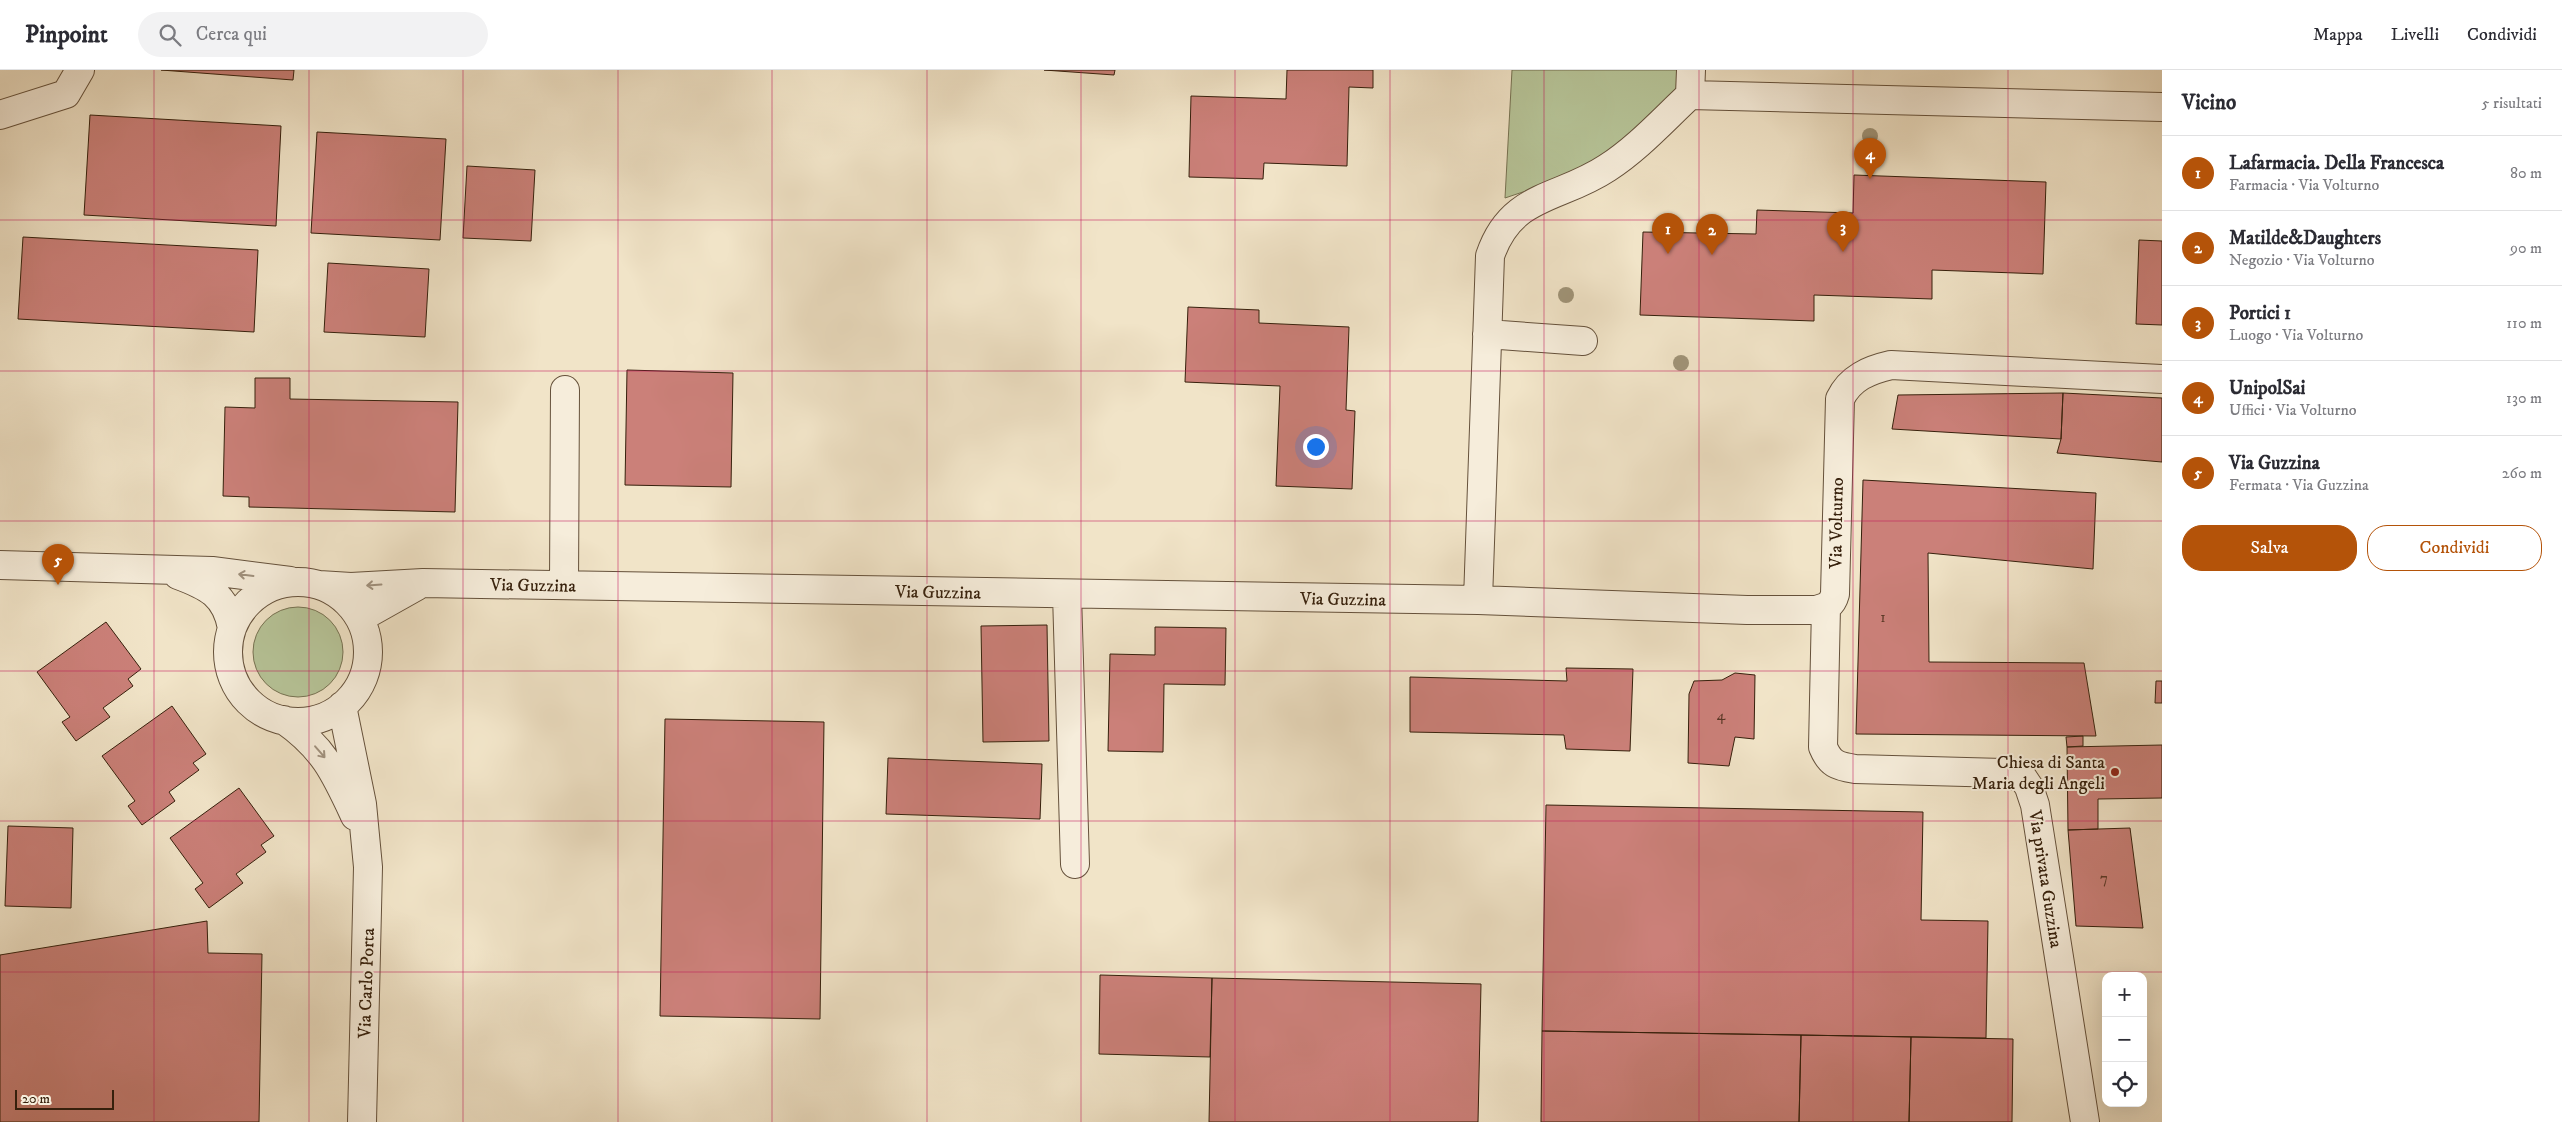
<!DOCTYPE html>
<html lang="it">
<meta charset="utf-8">
<style>
:root{--surface:#fff;--page:#f2f2f3;--text:#2b2b33;--muted:#7c7c81;--line:#e1e1e2;--accent:#b45309}
body{margin:0;font-family:"IM FELL DW Pica",serif;background:var(--page);color:var(--text)}
.controls{position:absolute;right:15px;bottom:15px;display:grid;overflow:hidden;border-radius:10px;box-shadow:0 5px 20px #0002}
.controls button{width:45px;height:45px;display:grid;place-items:center;padding:0;border:0;border-bottom:1px solid var(--line);background:var(--surface);color:var(--text);font:25px sans-serif}
.scale{position:absolute;left:15px;bottom:12px;width:99px;box-sizing:border-box;padding-left:5px;border:2px solid #36200c;border-top:0;font-size:14px;line-height:18px;white-space:nowrap;color:#36200c;-webkit-text-stroke:4px #f6eddb;paint-order:stroke}
.you{position:absolute;left:1315px;top:376px;width:18px;height:18px;margin:-12px;border:4px solid #fff;border-radius:50%;background:#1a73e8;box-shadow:0 0 0 8px #1a73e833}
.badge{display:grid;place-items:center;width:32px;height:32px;border-radius:50%;background:var(--accent);color:#fff;font-size:16px;font-weight:700}
.pin{position:absolute;translate:-50% -41px;filter:drop-shadow(0 1px 2px #0008)}
.pin::after{content:'';position:absolute;top:26px;width:18px;height:15px;background:inherit;clip-path:polygon(0 0,100% 0,50% 100%)}
.list{margin:0;padding:0;list-style:none}
h2{display:flex;justify-content:space-between;align-items:center;height:65px;margin:0;padding:0 20px;font-size:21px}
h2 small{font-size:16px;font-weight:400;color:var(--muted)}
.list li{display:grid;grid-template-columns:32px 1fr auto;gap:15px;align-items:center;box-sizing:border-box;height:75px;padding:0 20px;border-top:1px solid var(--line)}
.list b{display:block;font-size:19px;white-space:nowrap}
.list p{margin:0;font-size:16px;white-space:nowrap;color:var(--muted)}
.list em{font-size:16px;font-style:normal;color:var(--muted)}
.actions{display:flex;gap:10px;padding:15px 20px}
.actions a{flex:1;padding:11px 0;border:1px solid var(--accent);border-radius:20px;text-align:center;font-size:18px;color:var(--accent)}
.actions .main{background:var(--accent);color:#fff}
.icon{flex:none;width:28px;height:28px;fill:none;stroke:currentColor;stroke-width:2;stroke-linecap:round;stroke-linejoin:round}
.map{position:relative;flex:none;width:2162px;height:1052px;overflow:hidden}
header{display:flex;align-items:center;gap:30px;box-sizing:border-box;height:70px;padding:0 25px;background:var(--surface);border-bottom:1px solid var(--line)}
header strong{font-size:24px}
nav{display:flex;gap:28px;margin-inline-start:auto;font-size:18px}
.search{width:350px;height:45px;background:var(--page);display:flex;align-items:center;gap:12px;box-sizing:border-box;padding:0 18px;border-radius:28px;color:var(--muted);font-size:19px}
main{display:flex}
aside{flex:1;background:var(--surface)}
.map>svg:first-child{display:block}
.green{fill:#b7c599;stroke:#767252}
.building{fill:#cb8079;stroke:#36200c}
.lines{fill:none;stroke-linecap:round;stroke-linejoin:round}
.minor-casing{stroke:#65513b;stroke-width:30}
.minor{stroke:#f6eddb;stroke-width:28}
.tree{fill:#a09478}
.oneway{stroke:#a0917e}
.grid{fill:none;stroke:#c2185b;stroke-width:1;stroke-opacity:0.55}
.poi-dot{fill:#8f2418;stroke:#f6eddb;stroke-width:2}
.labels{text-anchor:middle;stroke-width:4;stroke-linejoin:round;paint-order:stroke}
.number-label{font-size:15px;fill:#5b3827}
.street-label{font-size:18px;fill:#36200c;stroke:#f6eddb}
.poi-label{font-size:18px;fill:#36200c;stroke:#f6eddb;text-anchor:end}
</style>
<header>
<strong>Pinpoint</strong>
<div class="search"><svg class="icon" aria-label="search" viewBox="0 0 24 24"><circle cx="10" cy="10" r="6"/><path d="M15 15l6 6"/></svg>Cerca qui</div>
<nav><a>Mappa</a><a>Livelli</a><a>Condividi</a></nav>
</header>
<main>
<div class="map">
<svg width="2162" height="1052" viewBox="0 0 2162 1052">
<rect width="100%" height="100%" fill="#f1e4c8"/>
<filter id="stains"><feTurbulence type="fractalNoise" baseFrequency=".004" numOctaves="4"/><feColorMatrix values="0 0 0 0 .2 0 0 0 0 .09 0 0 0 0 .02 0 0 0 .5 -.17"/></filter>
<radialGradient id="worn" r=".72"><stop offset=".6" stop-color="#630" stop-opacity="0"/><stop offset="1" stop-color="#630" stop-opacity=".3"/></radialGradient>
<path class="green" d="M1512,0H1682L1681,21L1603,95L1505,128Z
M253 582a45 45 0 1 1 90 0a45 45 0 1 1-90 0Z"/>
<path class="building" d="M161,0H294L293,10Z
M1044,0H1115L1114,5Z
M1287,0H1373V18L1349,17L1347,96L1264,93L1263,109L1189,107L1191,26L1286,29Z
M90,45L281,56L276,156L84,145Z
M317,62L446,69L440,170L311,163Z
M467,96L535,100L531,171L463,168Z
M1854,105L2046,112L2043,204L1932,200V229L1814,225V251L1640,245L1643,162L1756,164L1757,140L1853,143Z
M23,167L258,180L254,262L18,249Z
M2139,170L2162,171V255L2136,254Z
M328,193L429,199L425,267L324,262Z
M1188,237L1259,240V253L1349,257L1346,340L1355,341L1352,419L1276,416L1280,316L1185,312Z
M627,300L733,303L731,417L625,415Z
M255,308H290V329L458,332L455,442L249,437V427L223,426L225,337L255,338Z
M2063,323L2061,369L1892,359L1898,325Z
M2063,323L2162,328V392L2057,383L2061,369Z
M1863,410L2096,423L2093,499L1928,483L1929,592L2084,593L2096,666L1856,664Z
M106,552L141,599L128,609L133,616L103,638L110,647L76,671L62,652L70,647L37,602Z
M1047,555L1049,671L983,672L981,556Z
M1155,557L1226,558L1225,615L1164,614L1163,682L1108,681L1110,584L1155,585Z
M1566,598L1633,599L1630,681L1566,679L1564,665L1410,662V607L1567,611Z
M1735,603L1755,605L1754,669L1735,667L1729,696L1688,693L1689,624L1694,611L1722,610Z
M2156,611H2162V633H2155Z
M172,636L206,684L193,693L199,700L169,722L175,731L142,755L128,736L135,731L102,686Z
M665,649L824,652L820,949L660,946Z
M2083,666V676L2067,677L2066,667Z
M2162,675V728L2098,729V759L2068,760L2067,677Z
M888,688L1042,694L1040,749L886,744Z
M239,718L274,766L261,775L266,782L236,804L243,813L209,838L195,819L203,813L170,768Z
M1546,735L1923,742L1921,850L1988,851L1986,968L1542,961Z
M8,756L73,758L71,838L5,836Z
M2130,758L2143,858L2076,856L2068,760Z
M207,851L208,883L262,884L259,1052H0V885Z
M1100,905L1212,908L1210,987L1099,984Z
M1212,908L1481,914L1478,1052H1209Z
M1542,961L1801,965L1799,1052H1541Z
M1801,965L1911,967L1909,1052H1799Z
M1911,967L2013,969L2012,1052H1909Z"/>
<g class="lines">
<g class="minor-casing">
<path id="minor" d="M1690,25L1691,0
M0,45L66,24L80,0
M1487,264L1583,271
M0,495L212,501L290,511
M178,505C208,516 226,525 232,558
M228 582a70 70 0 1 1 140 0a70 70 0 1 1-140 0Z
M319,515L351,517L423,513L1478,530L1747,540H1816C1827,537 1832,535 1835,524L1840,329C1850,308 1869,300 1891,295L2162,309
M564,515L565,320
M1067,524L1075,794
M1478,530L1490,186C1511,123 1559,130 1607,98C1638,78 1663,50 1690,25L2162,37
M1826,537L1823,677C1830,694 1837,696 1855,699L2003,703L2023,708L2029,717L2035,735L2085,1052
M360,548L417,516
M342,636L362,734L368,797L362,1052
M284,650C324,678 335,703 355,746"/>
</g>
<use href="#minor" class="minor"/>
</g>
<g class="tree">
<circle cx="1870" cy="66" r="8"/>
<circle cx="1566" cy="225" r="8"/>
<circle cx="1681" cy="293" r="8"/>
</g>
<defs><path id="oneway-shaft" d="M-6 0H5M1.5-3L5.5 0L1.5 3" fill="none" stroke-width="1.6" stroke-linecap="round" stroke-linejoin="round" transform="scale(1.25)"/></defs>
<g class="oneway">
<use href="#oneway-shaft" transform="translate(246 505) rotate(-173)"/>
<use href="#oneway-shaft" transform="translate(374 515) rotate(176)"/>
<use href="#oneway-shaft" transform="translate(320 682) rotate(49)"/>
</g>
<path class="grid" d="M154,0V1052M309,0V1052M463,0V1052M618,0V1052M772,0V1052M927,0V1052M1081,0V1052M1235,0V1052M1390,0V1052M1544,0V1052M1699,0V1052M1853,0V1052M2008,0V1052M0,150H2162M0,301H2162M0,451H2162M0,601H2162M0,751H2162M0,902H2162"/>
<circle class="poi-dot" cx="2115" cy="702" r="5"/>
<g class="labels">
<g class="number-label">
<text x="1883" y="552">1</text>
<text x="1721" y="650">4</text>
<text x="2104" y="813">7</text>
</g>
<g class="street-label">
<text transform="translate(1836 453) rotate(-89)" y="6">Via Volturno</text>
<text transform="translate(533 515) rotate(1)" y="6">Via Guzzina</text>
<text transform="translate(938 522) rotate(1)" y="6">Via Guzzina</text>
<text transform="translate(1343 529) rotate(1)" y="6">Via Guzzina</text>
<text transform="translate(2046 809) rotate(81)" y="6">Via privata Guzzina</text>
<text transform="translate(366 913) rotate(-88)" y="6">Via Carlo Porta</text>
</g>
<g class="poi-label">
<text x="2105" y="698">Chiesa di Santa<tspan x="2105" dy="21">Maria degli Angeli</tspan></text>
</g>
</g>
<rect width="100%" height="100%" filter="url(#stains)"/>
<rect width="100%" height="100%" fill="url(#worn)"/>
</svg>
<div class="controls">
<button>+</button>
<button>−</button>
<button><svg class="icon" aria-label="locate" viewBox="0 0 24 24"><circle cx="12" cy="12" r="6"/><path d="M12 2v4M12 18v4M2 12h4M18 12h4"/></svg></button>
</div>
<div class="scale">20 m</div>
<div class="you"></div>
<div class="pin badge" style="left:1668px;top:184px">1</div>
<div class="pin badge" style="left:1712px;top:185px">2</div>
<div class="pin badge" style="left:1843px;top:182px">3</div>
<div class="pin badge" style="left:1870px;top:109px">4</div>
<div class="pin badge" style="left:58px;top:515px">5</div>
</div>
<aside>
<h2>Vicino<small>5 risultati</small></h2>
<ul class="list">
<li><span class="badge">1</span><div><b>Lafarmacia. Della Francesca</b><p>Farmacia · Via Volturno</p></div><em>80 m</em></li>
<li><span class="badge">2</span><div><b>Matilde&amp;Daughters</b><p>Negozio · Via Volturno</p></div><em>90 m</em></li>
<li><span class="badge">3</span><div><b>Portici 1</b><p>Luogo · Via Volturno</p></div><em>110 m</em></li>
<li><span class="badge">4</span><div><b>UnipolSai</b><p>Uffici · Via Volturno</p></div><em>130 m</em></li>
<li><span class="badge">5</span><div><b>Via Guzzina</b><p>Fermata · Via Guzzina</p></div><em>260 m</em></li>
</ul>
<div class="actions"><a class="main">Salva</a><a>Condividi</a></div>
</aside>
</main>
